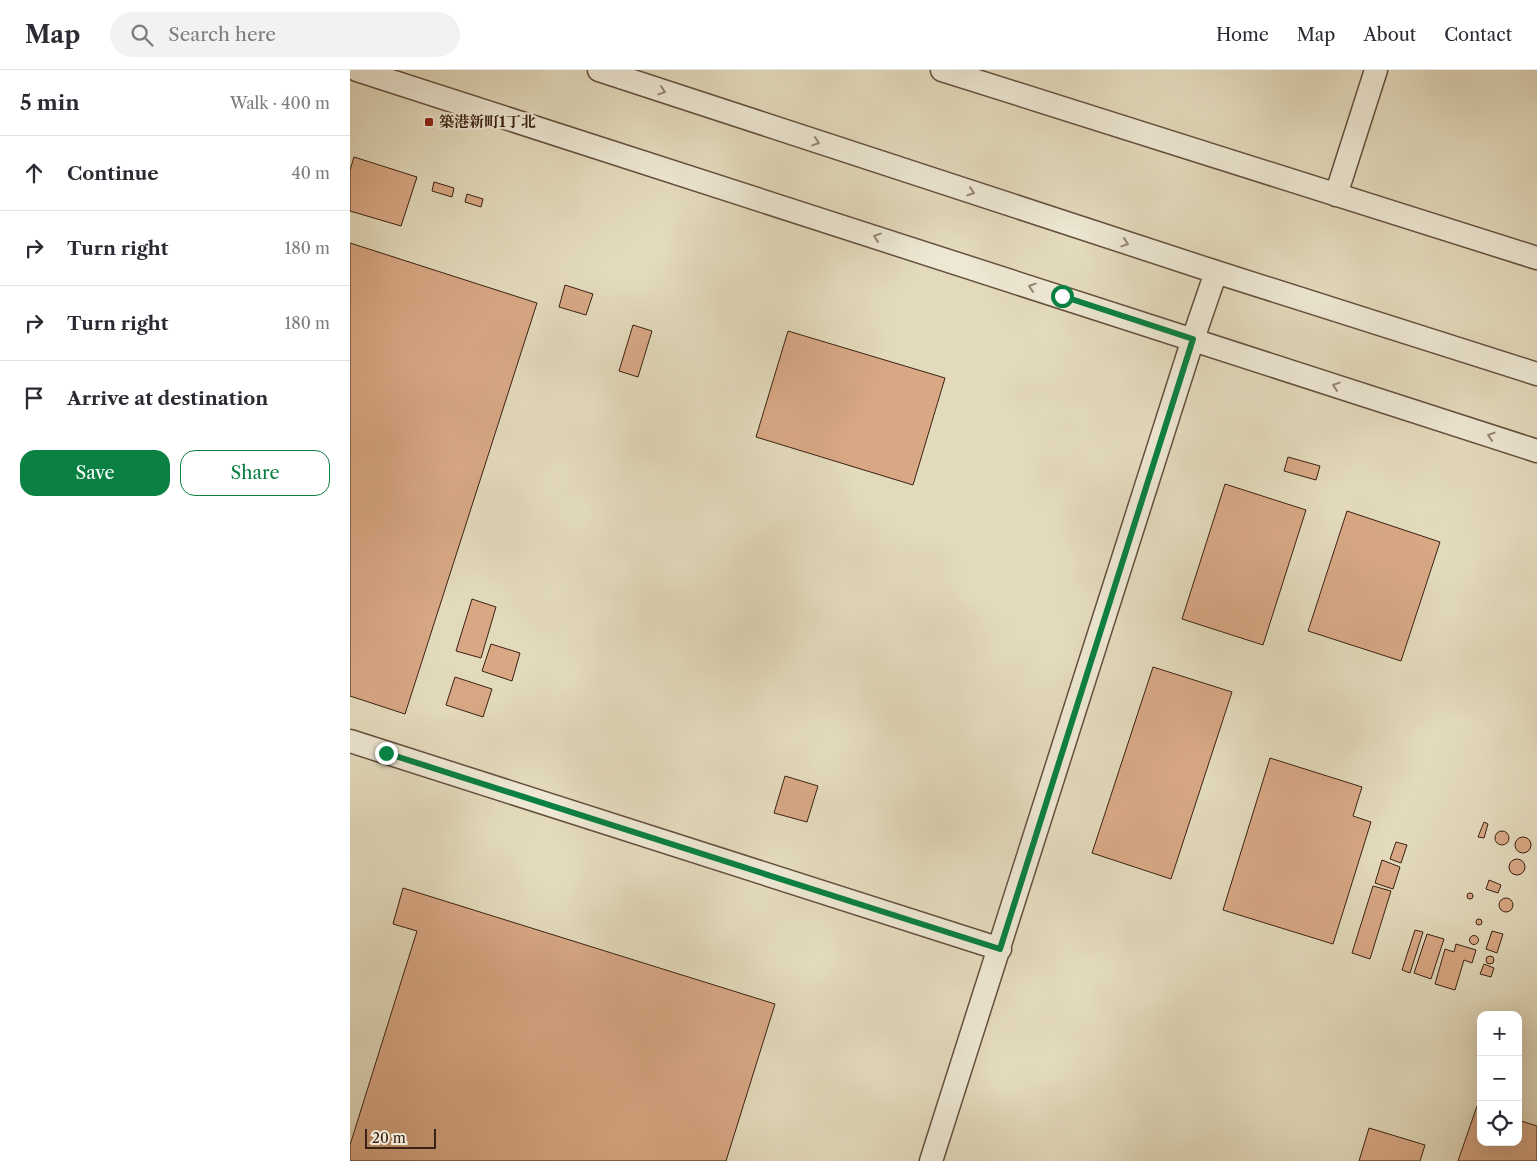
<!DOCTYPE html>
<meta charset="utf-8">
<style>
:root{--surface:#fff;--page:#f2f2f3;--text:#2b2b33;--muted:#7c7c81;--line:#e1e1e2;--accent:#0b8043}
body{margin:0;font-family:"Libre Caslon Text","Noto Serif JP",serif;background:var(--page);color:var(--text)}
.controls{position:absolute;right:15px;bottom:15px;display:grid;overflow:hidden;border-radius:10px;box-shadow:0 5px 20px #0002}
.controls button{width:45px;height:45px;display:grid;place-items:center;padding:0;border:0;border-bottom:1px solid var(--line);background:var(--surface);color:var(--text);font:25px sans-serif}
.scale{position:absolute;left:15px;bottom:12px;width:71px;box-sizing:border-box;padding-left:5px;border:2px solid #3a2113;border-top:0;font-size:14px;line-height:18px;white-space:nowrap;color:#3a2113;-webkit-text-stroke:4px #ede7d3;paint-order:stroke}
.stop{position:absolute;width:15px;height:15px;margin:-11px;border:4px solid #0b8043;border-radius:50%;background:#fff}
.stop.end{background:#0b8043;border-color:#fff;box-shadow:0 1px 5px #0008}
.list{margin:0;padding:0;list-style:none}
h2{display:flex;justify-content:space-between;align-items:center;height:65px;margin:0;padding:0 20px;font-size:21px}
h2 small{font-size:16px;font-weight:400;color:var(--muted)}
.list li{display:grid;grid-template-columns:32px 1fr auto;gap:15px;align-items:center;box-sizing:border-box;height:75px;padding:0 20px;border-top:1px solid var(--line)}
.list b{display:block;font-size:19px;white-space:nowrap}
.list em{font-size:16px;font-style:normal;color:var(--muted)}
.actions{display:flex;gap:10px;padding:15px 20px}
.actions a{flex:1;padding:11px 0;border:1px solid var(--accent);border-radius:15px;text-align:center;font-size:18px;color:var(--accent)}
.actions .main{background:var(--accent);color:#fff}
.icon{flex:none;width:28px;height:28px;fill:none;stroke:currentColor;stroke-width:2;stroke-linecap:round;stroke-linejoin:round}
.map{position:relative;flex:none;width:1187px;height:1091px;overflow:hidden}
header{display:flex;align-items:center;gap:30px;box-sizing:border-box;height:70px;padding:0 25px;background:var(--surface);border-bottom:1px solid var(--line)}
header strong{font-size:24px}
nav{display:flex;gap:28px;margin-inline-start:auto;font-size:18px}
.search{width:350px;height:45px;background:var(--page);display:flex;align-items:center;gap:12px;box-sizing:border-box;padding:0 18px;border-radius:28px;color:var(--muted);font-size:19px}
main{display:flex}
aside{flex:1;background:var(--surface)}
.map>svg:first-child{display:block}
.building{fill:#d8a885;stroke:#3a2113}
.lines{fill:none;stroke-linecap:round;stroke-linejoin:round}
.minor-casing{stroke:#644f3d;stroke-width:25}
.minor{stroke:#ede7d3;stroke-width:22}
.oneway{stroke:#948473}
.route{stroke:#0b8043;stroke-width:6}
.poi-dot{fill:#8f2418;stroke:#ede7d3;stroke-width:2}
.labels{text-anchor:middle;stroke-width:4.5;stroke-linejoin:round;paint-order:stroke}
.poi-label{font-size:15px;font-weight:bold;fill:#3a2113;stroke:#ede7d3;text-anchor:start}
</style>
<header>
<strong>Map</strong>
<div class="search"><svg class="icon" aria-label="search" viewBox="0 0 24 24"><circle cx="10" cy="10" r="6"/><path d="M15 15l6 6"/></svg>Search here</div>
<nav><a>Home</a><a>Map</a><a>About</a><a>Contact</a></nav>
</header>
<main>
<aside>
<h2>5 min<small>Walk · 400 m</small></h2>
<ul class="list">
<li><svg class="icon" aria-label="ahead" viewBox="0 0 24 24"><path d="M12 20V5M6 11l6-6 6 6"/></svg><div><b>Continue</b></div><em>40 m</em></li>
<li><svg class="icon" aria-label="right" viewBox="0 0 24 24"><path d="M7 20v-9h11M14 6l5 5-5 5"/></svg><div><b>Turn right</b></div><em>180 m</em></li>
<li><svg class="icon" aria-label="right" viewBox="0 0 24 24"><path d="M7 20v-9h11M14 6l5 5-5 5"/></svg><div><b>Turn right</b></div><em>180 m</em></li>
<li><svg class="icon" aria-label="arrive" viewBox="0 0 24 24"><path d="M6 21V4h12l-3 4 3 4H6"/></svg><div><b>Arrive at destination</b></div></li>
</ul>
<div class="actions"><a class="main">Save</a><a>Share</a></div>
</aside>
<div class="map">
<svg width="1187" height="1091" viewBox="0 0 1187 1091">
<rect width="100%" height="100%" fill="#e3dabc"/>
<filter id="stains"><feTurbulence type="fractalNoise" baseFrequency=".004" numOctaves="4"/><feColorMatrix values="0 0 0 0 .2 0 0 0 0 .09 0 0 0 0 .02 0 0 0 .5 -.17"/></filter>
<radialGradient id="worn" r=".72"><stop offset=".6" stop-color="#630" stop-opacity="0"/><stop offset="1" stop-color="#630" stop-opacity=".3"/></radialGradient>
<path class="building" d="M4,87L67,107L51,156L0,141V100Z
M84,112L104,118L102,127L82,121Z
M117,124L133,129L131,137L115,132Z
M0,173L187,233L55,644L0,626Z
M215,215L243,224L236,245L209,237Z
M283,255L302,261L288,307L269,301Z
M438,261L595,308L563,415L406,367Z
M938,387L970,396L966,410L934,401Z
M875,414L956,440L913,575L832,549Z
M997,441L1090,472L1051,591L958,561Z
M122,529L146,537L131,588L106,581Z
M141,574L170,583L162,611L132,601Z
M803,597L882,622L821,809L742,783Z
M105,607L142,619L133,647L96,635Z
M920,688L1012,717L1003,746L1021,752L983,874L873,840Z
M435,706L468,716L457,752L424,743Z
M1134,752L1138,754L1134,768L1128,767Z
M1145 768a7 7 0 1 1 14 0a7 7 0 1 1-14 0Z
M1165 775a8 8 0 1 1 16 0a8 8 0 1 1-16 0Z
M1046,772L1057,775L1051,793L1040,789Z
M1159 797a8 8 0 1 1 16 0a8 8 0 1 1-16 0Z
M1032,790L1050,797L1043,819L1025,813Z
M1139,810L1151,815L1148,823L1136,819Z
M1023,816L1041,821L1020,889L1002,883Z
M53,818L425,934L376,1091H0V1075L67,861L43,854Z
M1117 826a3 3 0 1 1 6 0a3 3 0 1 1-6 0Z
M1149 835a7 7 0 1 1 14 0a7 7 0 1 1-14 0Z
M1126 852a3 3 0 1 1 6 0a3 3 0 1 1-6 0Z
M1065,860L1073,862L1060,903L1052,900Z
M1142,861L1153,864L1147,883L1136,879Z
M1077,864L1094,869L1081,909L1064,903Z
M1119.5 870a4.5 4.5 0 1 1 9 0a4.5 4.5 0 1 1-9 0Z
M1106,874L1126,880L1122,893L1114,890L1105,920L1085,914L1095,879L1104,882Z
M1136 890a4 4 0 1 1 8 0a4 4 0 1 1-8 0Z
M1134,894L1144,898L1141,907L1130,904Z
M1127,1036L1131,1037V1072H1168V1050L1187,1056V1091H1108Z
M1019,1058L1075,1075L1070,1091H1009Z"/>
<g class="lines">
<g class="minor-casing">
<path id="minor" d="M7,0L1187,381
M249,0L866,202L1187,304
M592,0L1187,188
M986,125L1026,0
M0,671L650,879
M581,1091L843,269L866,202"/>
</g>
<use href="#minor" class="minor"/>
</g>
<defs><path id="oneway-chevron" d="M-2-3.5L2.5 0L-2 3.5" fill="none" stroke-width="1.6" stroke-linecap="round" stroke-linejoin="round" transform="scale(1.25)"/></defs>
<g class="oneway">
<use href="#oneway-chevron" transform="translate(312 21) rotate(18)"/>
<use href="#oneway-chevron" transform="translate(466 72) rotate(18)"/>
<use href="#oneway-chevron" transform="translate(621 122) rotate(18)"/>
<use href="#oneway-chevron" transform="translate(527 167) rotate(-162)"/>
<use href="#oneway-chevron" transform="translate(775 173) rotate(18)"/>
<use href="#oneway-chevron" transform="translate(682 217) rotate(-162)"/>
<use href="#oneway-chevron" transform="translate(986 316) rotate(-162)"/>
<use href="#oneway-chevron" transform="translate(1141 366) rotate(-162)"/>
</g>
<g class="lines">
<path class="route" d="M36,683L650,879L843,269L712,226"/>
</g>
<rect class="poi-dot" x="74" y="47" width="10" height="10" rx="2.5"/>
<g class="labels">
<g class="poi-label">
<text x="89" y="57">築港新町1丁北</text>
</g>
</g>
<rect width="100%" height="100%" filter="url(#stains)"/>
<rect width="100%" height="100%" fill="url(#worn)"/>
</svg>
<div class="controls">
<button>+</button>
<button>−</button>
<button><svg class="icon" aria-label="locate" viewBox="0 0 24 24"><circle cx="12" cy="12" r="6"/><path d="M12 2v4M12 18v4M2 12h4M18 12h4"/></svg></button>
</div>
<div class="scale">20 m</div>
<div class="stop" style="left:712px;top:226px"></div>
<div class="stop end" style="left:36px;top:683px"></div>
</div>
</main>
